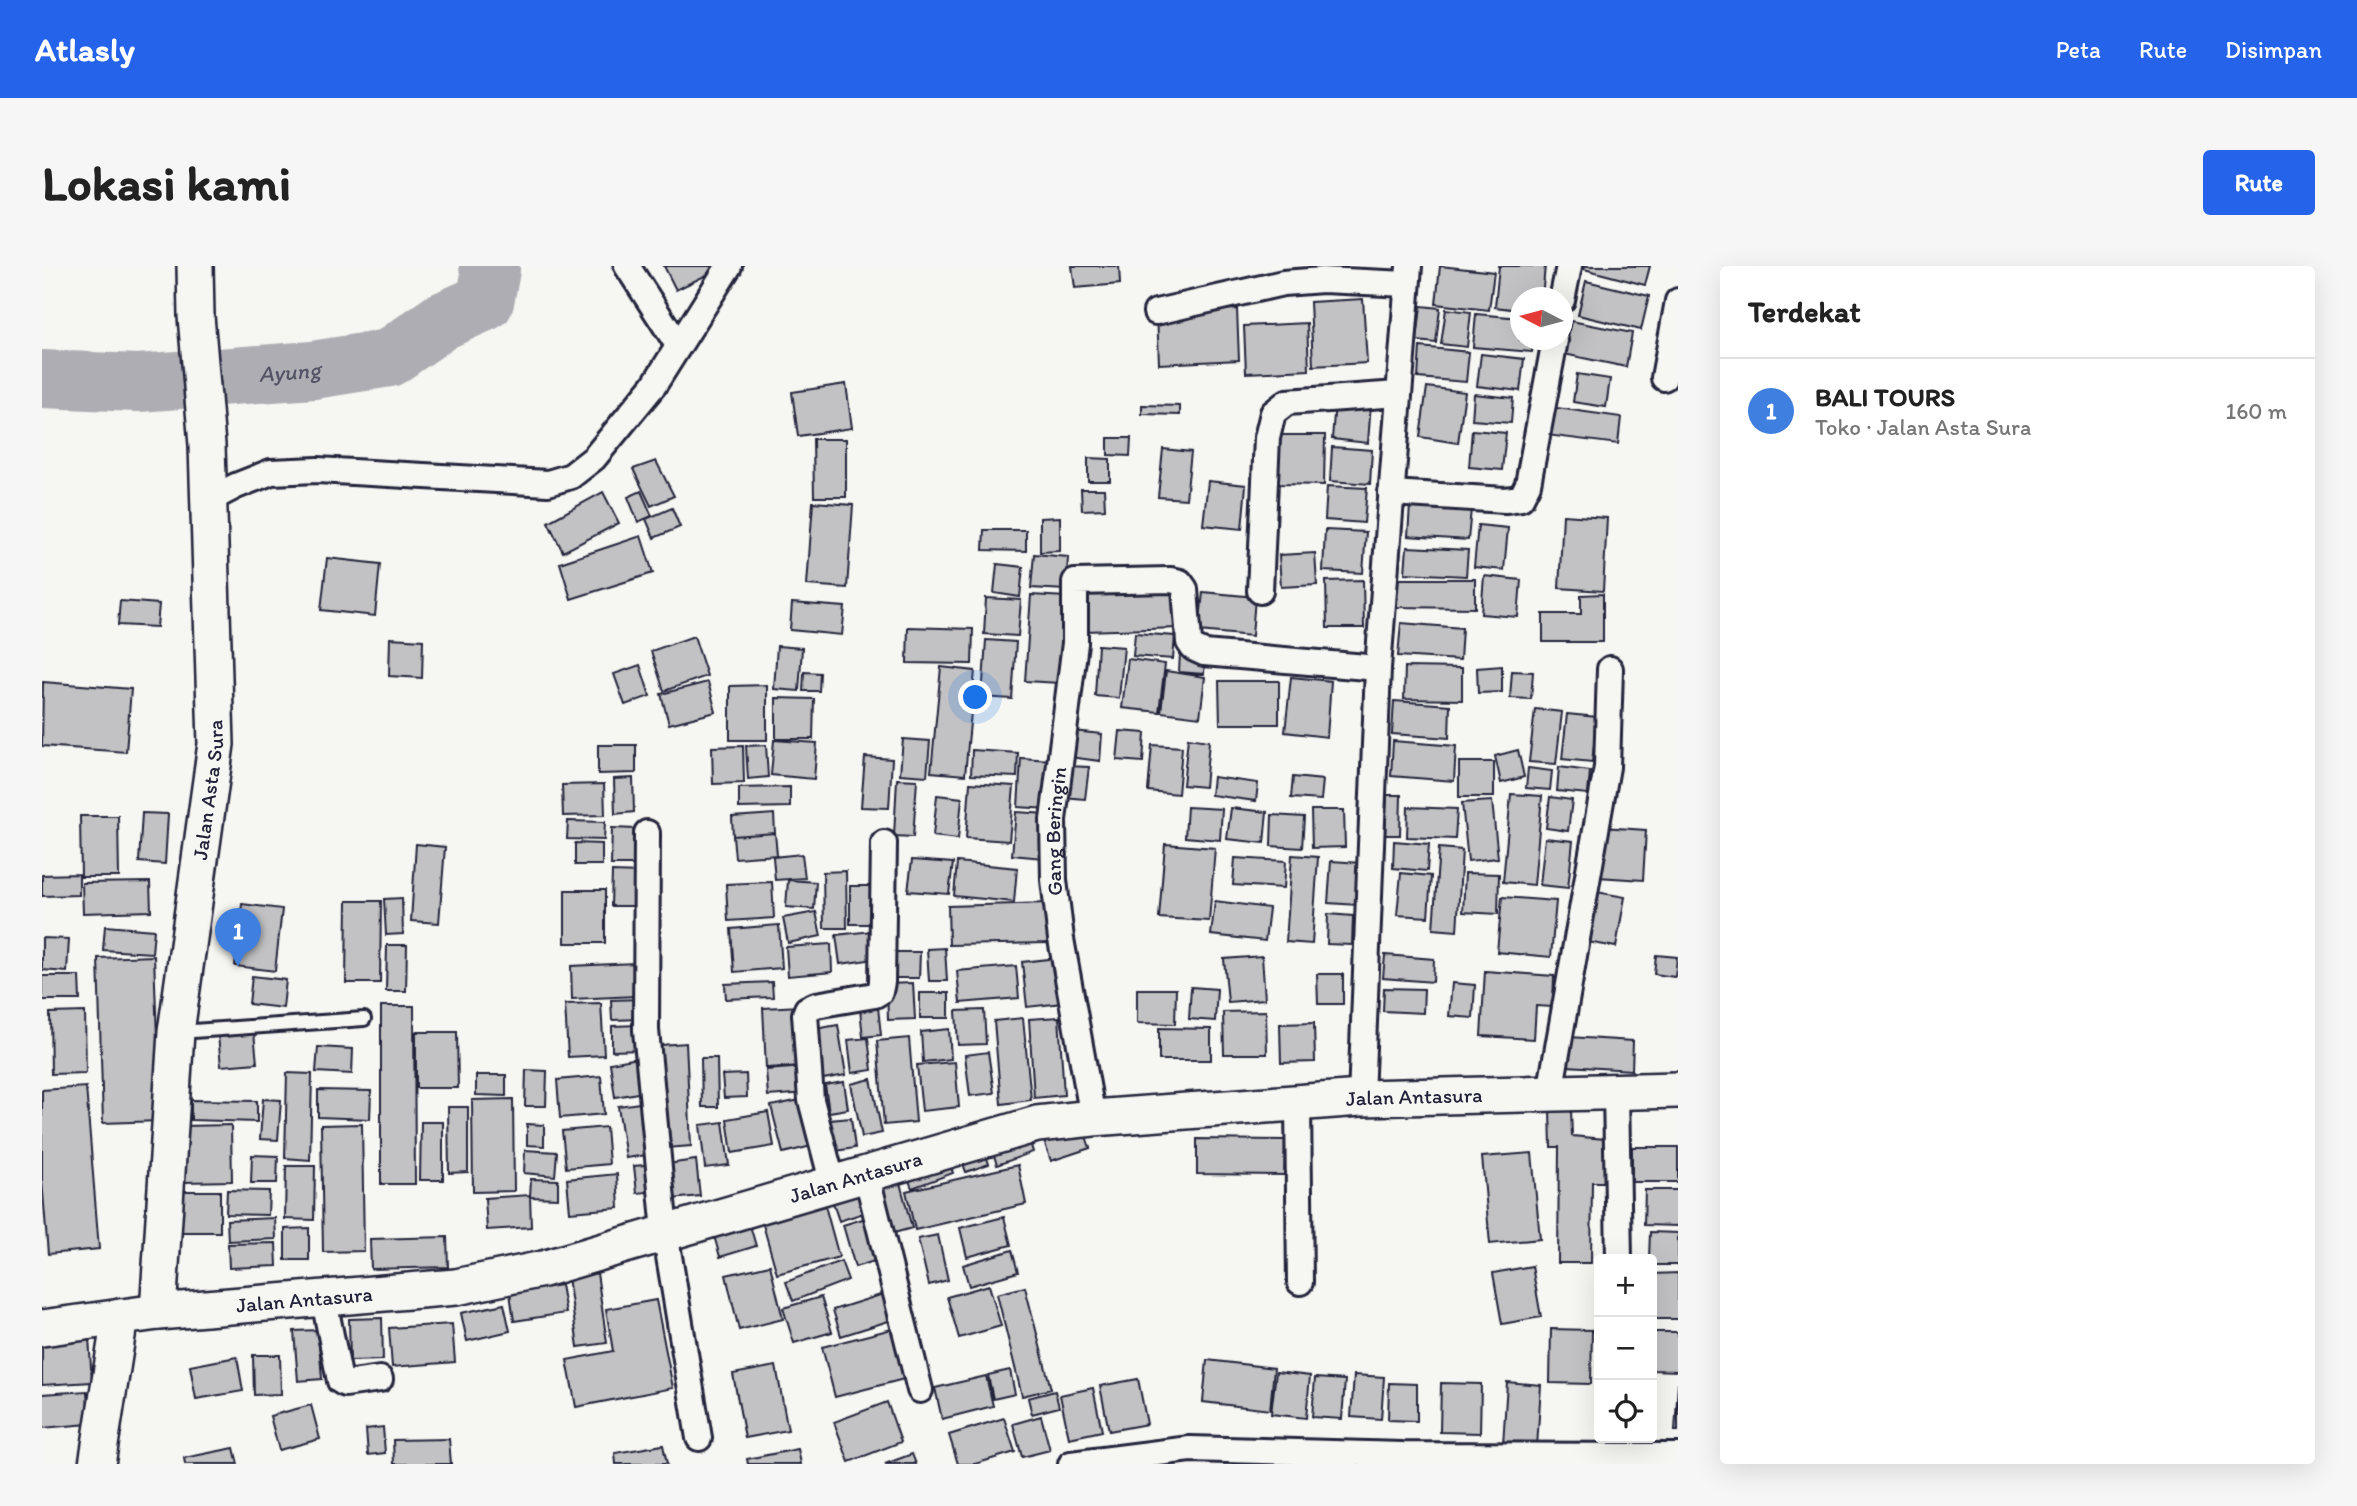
<!DOCTYPE html>
<html lang="id">
<meta charset="utf-8">
<style>
:root{--surface:#fff;--page:#f6f6f6;--text:#222;--muted:#767676;--line:#e0e0e0;--accent:#2563eb}
body{margin:0;font-family:Itim,sans-serif;background:var(--page);color:var(--text)}
.controls{position:absolute;right:21px;bottom:21px;display:grid;overflow:hidden;border-radius:7px;box-shadow:0 7px 28px #0002}
.controls button{width:63px;height:63px;display:grid;place-items:center;padding:0;border:0;border-bottom:2px solid var(--line);background:var(--surface);color:var(--text);font:35px sans-serif}
.compass{position:absolute;left:1468px;top:21px;width:63px;height:63px;border-radius:50%;background:var(--surface);box-shadow:0 7px 28px #0002;rotate:276deg}
.you{position:absolute;left:934px;top:432px;width:24px;height:24px;margin:-18px;border:5px solid #fff;border-radius:50%;background:#1a73e8;box-shadow:0 0 0 10px #1a73e833}
.badge{display:grid;place-items:center;width:46px;height:46px;border-radius:50%;background:var(--accent);color:#fff;font-size:23px;font-weight:700}
.pin{position:absolute;translate:-50% -58px;filter:drop-shadow(0 2px 4px #0008)}
.pin::after{content:'';position:absolute;top:37px;width:24px;height:21px;background:inherit;clip-path:polygon(0 0,100% 0,50% 100%)}
.list{margin:0;padding:0;list-style:none}
h2{display:flex;justify-content:space-between;align-items:center;height:91px;margin:0;padding:0 28px;font-size:30px}
h2 small{font-size:23px;font-weight:400;color:var(--muted)}
.list li{display:grid;grid-template-columns:46px 1fr auto;gap:21px;align-items:center;box-sizing:border-box;height:105px;padding:0 28px;border-top:2px solid var(--line)}
.list b{display:block;font-size:26px;white-space:nowrap}
.list p{margin:0;font-size:23px;white-space:nowrap;color:var(--muted)}
.list em{font-size:23px;font-style:normal;color:var(--muted)}
.icon{flex:none;width:38px;height:38px;fill:none;stroke:currentColor;stroke-width:2;stroke-linecap:round;stroke-linejoin:round}
.map{position:relative;flex:none;width:1636px;height:1198px;overflow:hidden;border-radius:7px}
header{display:flex;align-items:center;gap:42px;box-sizing:border-box;height:98px;padding:0 35px;background:var(--accent);color:#fff}
header strong{font-size:33px}
nav{display:flex;gap:38px;margin-inline-start:auto;font-size:24px}
.intro{display:flex;align-items:center;justify-content:space-between;box-sizing:border-box;height:168px;padding:0 42px}
h1{margin:0;font-size:49px}
.button{padding:18px 32px;border-radius:7px;background:var(--accent);color:#fff;font-size:24px;font-weight:700}
main{display:flex;gap:42px;padding:0 42px}
aside{flex:1;background:var(--surface);border-radius:7px;box-shadow:0 7px 28px #0002}
.map>svg:first-child{display:block}
.lines{fill:none;stroke-linecap:round;stroke-linejoin:round}
.river{stroke:#adadb3;stroke-width:58}
.building{fill:#c2c2c4;stroke:#22223b;stroke-width:2}
.lane-casing{stroke:#22223b;stroke-width:18}
.street-casing{stroke:#22223b;stroke-width:30}
.secondary-casing{stroke:#22223b;stroke-width:40}
.lane{stroke:#f6f6f2;stroke-width:12}
.street{stroke:#f6f6f2;stroke-width:24}
.secondary{stroke:#f6f6f2;stroke-width:35}
.labels{text-anchor:middle;stroke-width:7;stroke-linejoin:round;paint-order:stroke}
.street-label{font-size:21px;fill:#22223b;stroke:#f6f6f2}
.water-label{font-size:23px;font-style:italic;fill:#535365;stroke:#f6f6f2}
</style>
<header>
<strong>Atlasly</strong>
<nav><a>Peta</a><a>Rute</a><a>Disimpan</a></nav>
</header>
<div class="intro"><h1>Lokasi kami</h1><a class="button">Rute</a></div>
<main>
<div class="map">
<svg width="1636" height="1198" viewBox="0 0 1636 1198">
<rect width="100%" height="100%" fill="#f6f6f2"/>
<filter id="ink" filterUnits="userSpaceOnUse"><feTurbulence type="fractalNoise" baseFrequency=".0143" numOctaves="2"/><feDisplacementMap in="SourceGraphic" scale="14" xChannelSelector="R" yChannelSelector="G"/><feConvolveMatrix kernelMatrix="1 2 1 2 8 2 1 2 1" color-interpolation-filters="sRGB"/></filter>
<g filter="url(#ink)">
<g class="lines">
<path class="river" id="s1" d="M0,113L96,117L271,104L347,92L400,55L443,36L449,4L446,0"/>
</g>
<path class="building" d="M622,0H675L677,3L634,24Z
M1030,0H1077L1078,18L1033,22Z
M1398,0L1452,6L1447,44L1394,38Z
M1457,0H1503L1500,32H1478V44L1453,41Z
M1543,0H1608L1603,19L1542,3Z
M1544,15L1607,30L1599,64L1536,49Z
M1321,33L1325,97L1271,100L1268,36Z
M1379,40L1398,42L1394,77L1375,75Z
M1195,43L1197,94L1117,98L1115,46Z
M1404,43L1429,46L1425,81L1399,78Z
M1434,48L1478,52V74H1491L1490,86L1431,81Z
M1529,55L1590,67L1584,101L1522,88Z
M1265,57L1267,104L1204,107L1202,60Z
M1378,81L1427,86L1424,116L1376,112Z
M1439,88L1482,93L1478,125L1435,120Z
M1535,108L1568,113L1564,141L1531,136Z
M804,118L810,162L756,170L750,126Z
M1385,121L1423,126L1416,177L1378,171Z
M1432,128L1471,132L1469,157L1430,154Z
M1293,136H1329L1326,177L1290,173Z
M1100,139L1138,140V149L1100,148Z
M1508,141L1579,151L1576,178L1504,169Z
M1430,164L1464,167L1460,204L1427,201Z
M1236,169H1283L1282,219L1235,218Z
M1066,172H1089L1088,190L1066,189Z
M771,173H804V231H772Z
M1290,181L1330,184L1328,218L1288,215Z
M1121,183L1149,186L1144,233L1116,231Z
M1046,192L1068,193V215H1046Z
M614,195L632,230L609,240L591,203Z
M1166,215L1204,219L1200,263L1161,259Z
M1285,220L1325,222L1322,257L1283,254Z
M1039,223H1062L1063,243L1040,244Z
M599,225L610,250L596,256L586,231Z
M561,226L577,257L521,286L506,256Z
M771,236L811,239L805,322L765,319Z
M1368,239L1429,243L1426,274L1366,270Z
M630,242L638,261L612,272L604,253Z
M1521,249L1565,252L1561,325L1517,322Z
M1018,251V285L998,286V252Z
M1436,259L1466,262L1462,304L1432,301Z
M942,264H984V285L941,284Z
M1283,264L1324,266L1321,307L1281,305Z
M599,270L611,307L529,333L518,297Z
M1365,281L1426,284L1424,310L1363,307Z
M1273,287L1275,319L1239,321L1237,289Z
M992,288L1026,291L1024,324L989,322Z
M285,292L338,298L333,350L279,344Z
M955,298L981,301L978,331L952,327Z
M1442,310L1479,314L1476,351L1439,348Z
M1352,313H1433V342L1352,341Z
M1321,314L1322,362H1285L1284,315Z
M1136,322L1137,362L1043,365L1042,324Z
M1161,326L1213,331L1210,370L1157,365Z
M1561,328V376H1501V348H1539V329Z
M989,329L1024,331L1018,417L983,415Z
M944,332L979,334L976,370L942,368Z
M78,335L117,338L115,361L76,359Z
M750,337L803,341L800,369L748,364Z
M1359,357L1420,362L1418,394L1356,390Z
M866,361L931,363L930,398L865,397Z
M1093,367L1133,370L1131,393L1091,390Z
M652,370L665,410L622,425L609,385Z
M348,372L381,374L380,412L347,410Z
M944,374L974,376L970,433L940,431Z
M1056,379L1082,381L1077,432L1053,430Z
M735,380L760,382L757,425L732,423Z
M1138,387L1163,391L1162,408L1137,406Z
M1086,393L1123,398L1117,446L1080,442Z
M598,399L608,430L583,439L572,408Z
M1460,400V426L1436,427L1435,402Z
M899,401L933,405L923,509L889,506Z
M1363,401L1420,402V434L1362,433Z
M1124,405L1163,411L1158,451L1119,446Z
M1470,405L1491,406L1489,433L1468,432Z
M762,406L778,407L777,425H761Z
M1249,411L1289,415L1285,471L1243,466Z
M1177,415H1237V458H1178Z
M1,416L89,423L84,486L0,480Z
M666,416L674,446L627,458L619,428Z
M725,419V474H688V420Z
M734,432L772,433L771,473H734Z
M1352,435L1408,439L1407,472L1350,468Z
M1493,443L1520,446L1514,498L1487,496Z
M1525,448L1555,451L1550,496L1520,493Z
M1030,465L1060,468L1058,495L1027,491Z
M1078,465L1103,467L1101,496L1075,494Z
M1146,472L1167,475L1163,521L1141,519Z
M861,473L888,475L885,510L858,508Z
M732,474L775,477L772,513L729,509Z
M1351,475L1414,480L1412,515L1349,510Z
M556,479H594V507L556,508Z
M724,479L726,511L706,513L704,480Z
M1110,479L1140,481L1136,528L1106,525Z
M701,480L702,517L671,518L670,481Z
M930,484L976,487L975,511L929,509Z
M1476,484L1482,511L1459,517L1453,490Z
M823,491L850,493L847,542L819,541Z
M979,492L1009,494L1006,543L976,541Z
M1417,496H1452V531H1417Z
M1024,500L1047,501L1043,533L1021,531Z
M1517,501L1548,505L1546,528L1515,525Z
M1486,502L1510,505L1508,524L1484,522Z
M1171,511L1216,517L1214,535L1169,529Z
M1251,511L1281,514L1279,534L1249,532Z
M591,512L592,546L573,548L572,513Z
M855,513L875,514L871,571L852,570Z
M928,517L972,520L967,575L924,572Z
M562,518L563,549L521,550L520,519Z
M748,521V541L697,542V522Z
M1469,528L1500,530L1492,619L1461,616Z
M895,529L920,532L916,573L891,570Z
M1345,529H1359L1358,569H1343Z
M1508,531L1530,534L1526,565L1504,562Z
M1450,535L1456,592L1426,595L1420,537Z
M1145,541L1180,543L1178,574L1143,571Z
M1366,541L1415,543L1413,573L1365,571Z
M1189,542L1225,546L1222,577L1185,573Z
M1269,544H1302L1303,581L1270,582Z
M974,546L1005,548L1001,592L970,589Z
M100,547L126,548L123,598L97,596Z
M732,548L733,567L691,570L690,551Z
M1230,549L1262,551L1260,582L1229,580Z
M38,550H76L77,611H39Z
M526,555L563,556L562,574L525,573Z
M1560,561L1604,564L1601,614L1556,611Z
M570,562L594,563L593,599H569Z
M733,567L735,589L693,592L691,570Z
M1503,572L1531,575L1526,622L1498,619Z
M1352,575L1387,578L1385,605L1351,602Z
M533,577L560,578V599H533Z
M374,578L403,581L397,657L369,655Z
M1123,578L1173,582L1167,655L1117,652Z
M1397,582L1420,584L1415,665L1391,663Z
M760,588L763,612L733,614L731,591Z
M1250,589L1276,591L1270,678L1244,676Z
M1193,592L1244,595L1242,622L1191,619Z
M870,594L911,597L907,628L866,625Z
M1289,595L1319,597L1316,639L1286,637Z
M915,596L975,602L972,636L912,630Z
M804,605L805,662H782L781,606Z
M570,606L598,607L597,640H569Z
M1359,607L1389,610L1386,651L1355,649Z
M1423,607L1457,608L1456,648L1421,646Z
M37,608V629L0,630V609Z
M746,614L774,616L772,643L744,641Z
M108,616L109,645L41,647L40,617Z
M730,616L732,652L686,655L684,618Z
M808,620H832V658H808Z
M523,624H563V677H523Z
M1549,625L1583,631L1574,681L1540,675Z
M1460,631L1514,635L1509,691L1455,686Z
M360,632L361,668L344,669L342,633Z
M305,635H339L338,717H304Z
M1173,635L1227,642L1223,675L1169,669Z
M1006,637L1007,677L907,679L906,640Z
M200,638L240,643L233,705L193,700Z
M774,646L779,670L746,677L741,652Z
M1286,648L1311,650L1310,679L1285,678Z
M737,659L740,702L692,706L689,663Z
M63,660L112,664L110,687L61,684Z
M830,665L833,693L798,698L794,669Z
M0,672L27,673L25,706L0,704Z
M789,678L790,706L746,710L744,681Z
M345,679H365L364,725H344Z
M903,682L905,715H887L885,683Z
M851,686H878L877,712H851Z
M1343,689L1392,693L1391,716L1341,712Z
M1614,689L1635,691L1633,711L1612,708Z
M112,690L118,855L61,857L56,692Z
M1220,690L1223,733L1186,736L1182,693Z
M1015,692L1020,737L985,741L980,696Z
M593,697L594,730L530,733L529,700Z
M974,700L977,732L918,737L915,705Z
M1443,705L1512,710L1511,741L1494,740L1492,773L1439,770Z
M1275,708H1301V738H1276Z
M0,710H37L38,734H0Z
M210,710L244,714L241,742L207,738Z
M730,716L731,731L684,733L683,718Z
M871,717L873,753L846,754L845,718Z
M1410,717L1433,719L1431,752L1407,750Z
M1149,721L1175,723L1173,755L1147,753Z
M1342,722L1382,723L1381,747L1341,745Z
M1095,723H1134L1133,758L1095,757Z
M878,727H907V752H878Z
M835,732L839,769L821,771L817,734Z
M598,733L599,753L570,754L569,734Z
M559,737L562,789L526,791L523,738Z
M339,740H372L373,918H339Z
M758,740L761,800L724,802L721,742Z
M942,744L944,778L916,779L914,745Z
M1224,745L1225,788H1182L1181,746Z
M43,746L44,807L9,808L8,747Z
M1017,751L1022,829L992,832L987,753Z
M981,752L989,834L959,838L952,755Z
M1272,757L1273,796L1239,797L1238,758Z
M598,759L599,784L570,785V760Z
M796,759L804,809L781,813L773,763Z
M1117,762L1169,763V794H1117Z
M907,763L909,793L881,796L879,766Z
M212,766L215,797L179,800L176,769Z
M374,766H415L416,822H374Z
M1527,771L1591,775L1590,804L1525,800Z
M826,772L830,804L810,807L806,774Z
M867,772L874,856L842,859L835,775Z
M644,777L649,880L625,882L619,779Z
M276,781L311,783L310,808L274,806Z
M946,786L952,827L928,830L923,789Z
M602,791L607,825L573,831L568,797Z
M659,792H675L676,841H660Z
M913,796L917,841L880,845L875,799Z
M763,801L765,827L726,830L724,804Z
M484,804L505,805L504,840H483Z
M245,807L270,808L268,894L243,892Z
M704,808L705,831L682,832L680,809Z
M434,809H464V830L434,829Z
M559,810L562,848L518,852L515,814Z
M829,813L840,867L820,871L809,818Z
M802,816L806,843L787,846L783,819Z
M44,821L57,983L6,988L0,914V824Z
M276,824L329,825L328,853L276,851Z
M221,833L239,834L236,874L218,873Z
M471,833L472,925L431,926L430,834Z
M763,833L774,879L741,887L729,840Z
M149,834L215,835V856L149,854Z
M605,836L612,888L584,892L576,840Z
M406,841H426V906L407,907Z
M1529,843L1530,870L1563,873L1564,916H1550L1549,997H1516L1517,881H1509L1508,844Z
M726,846L732,880L690,887L685,853Z
M809,852L813,882L793,885L788,854Z
M379,856H401V914H378Z
M681,856L687,899L663,902L658,859Z
M320,858L322,985L281,986L279,859Z
M485,858L502,859V880L485,879Z
M189,859L190,915L142,916L141,860Z
M564,861L567,898L524,902L520,865Z
M1041,861L1048,882L1009,895L1002,875Z
M986,870L991,886L955,899L950,883Z
M1155,873L1243,874L1242,909L1155,908Z
M1590,881H1636V916H1590Z
M483,884L515,886L513,910L482,907Z
M942,884L947,898L924,906L919,892Z
M1490,887L1498,973L1448,978L1440,891Z
M210,889L236,890L235,917H209Z
M906,892L911,907L870,922L864,907Z
M654,894L658,930L630,933L625,898Z
M613,898L616,925L595,927L592,900Z
M976,899L984,938L873,964L864,925Z
M244,900H273L272,954L243,953Z
M575,908L577,942L528,946L525,913Z
M489,913L516,914V932L488,931Z
M857,913L870,962L852,967L839,919Z
M823,922L831,944L797,955L790,934Z
M185,924L227,925L226,949L184,948Z
M1603,924H1636V960L1602,959Z
M139,925H178V966H139Z
M488,929L489,961L445,964L443,932Z
M782,936L797,991L735,1008L720,955Z
M827,951L839,993L813,1001L801,959Z
M962,951L969,979L925,991L918,962Z
M233,952L234,973L186,975L185,954Z
M707,956L714,980L678,991L671,966Z
M267,962V994H243V963Z
M1608,966L1636,967V999H1610V993H1607Z
M896,969L906,1014L887,1019L876,973Z
M405,971L406,1001L329,1003L328,973Z
M234,977L235,1000L187,1002L186,978Z
M970,984L976,1006L927,1020L921,999Z
M799,995L806,1014L751,1035L744,1016Z
M728,999L741,1053L697,1064L684,1009Z
M1490,1000L1499,1051L1460,1058L1451,1007Z
M555,1007L565,1077L536,1081L526,1011Z
M1636,1007V1053H1610V1008Z
M519,1019L524,1047L472,1055L468,1027Z
M947,1019L959,1060L917,1072L905,1031Z
M983,1021L1009,1123L980,1130L955,1028Z
M848,1026L856,1052L799,1070L791,1044Z
M779,1031L790,1066L752,1077L741,1042Z
M614,1034L631,1122L534,1141L525,1094L571,1085L564,1043Z
M462,1038L468,1065L425,1075L419,1047Z
M340,1052L341,1094L308,1095L307,1053Z
M410,1058L413,1096L350,1101L347,1062Z
M850,1063L862,1113L793,1131L780,1081Z
M1509,1063L1550,1064L1549,1118L1508,1117Z
M276,1064L280,1113L256,1115L252,1065Z
M1610,1066H1636V1105L1610,1104Z
M47,1072L50,1116L0,1119V1075Z
M211,1089H238L239,1128L212,1129Z
M195,1091L201,1125L154,1133L148,1100Z
M1165,1094L1232,1102L1228,1144L1161,1136Z
M734,1100L746,1164L703,1172L691,1108Z
M968,1104L973,1128L951,1133L946,1109Z
M1234,1106L1268,1110L1264,1152L1229,1148Z
M1312,1109L1342,1111L1339,1153L1309,1151Z
M944,1110L951,1140L900,1153L893,1122Z
M1273,1112L1303,1114L1300,1153L1270,1151Z
M1096,1113L1105,1158L1067,1165L1058,1120Z
M1465,1116L1499,1119L1495,1181L1461,1179Z
M1347,1117L1375,1118V1155L1346,1154Z
M1399,1117L1439,1118L1438,1167L1398,1166Z
M1636,1117V1165H1633Z
M1051,1122L1060,1165L1027,1172L1018,1129Z
M45,1125L47,1158L0,1162V1128Z
M1013,1125L1017,1141L990,1148L986,1132Z
M845,1136L859,1176L807,1196L792,1156Z
M269,1139L278,1173L237,1184L228,1150Z
M999,1150L1008,1184L980,1191L971,1158Z
M962,1152L973,1186L933,1198H916L907,1169Z
M341,1161L343,1187L326,1189L324,1163Z
M407,1173L409,1198H352L351,1174Z
M621,1179L625,1198H574L573,1187Z
M192,1182L196,1198H143L142,1192Z
M756,1183L759,1198H706L705,1193Z
M870,1188L874,1198H843Z"/>
<g class="lines">
<g class="lane-casing">
<path id="lane" d="M137,766L322,753"/>
</g>
<g class="street-casing">
<g id="street">
<path d="M585,0L636,79"/>
<path d="M1520,34L1527,0"/>
<path d="M1114,46L1241,17L1281,14L1365,18"/>
<path d="M1622,112L1636,35"/>
<path d="M1349,227L1463,234L1479,232L1486,218L1513,74"/>
<path d="M167,234L194,220L229,206L275,204L506,217L529,210L552,192L612,119L687,0"/>
<path d="M1218,325L1225,172L1231,147L1245,136L1356,128"/>
<path d="M605,567L604,764L623,966L657,1172"/>
<path d="M1574,826L1577,993"/>
<path d="M1508,827L1565,501L1568,403"/>
<path d="M1319,832L1336,402L1367,0"/>
<path d="M1256,837L1258,1016"/>
<path id="s2" d="M1051,852L1019,673L1012,614L1011,554L1033,377V316L1129,314L1138,316L1143,323L1147,376L1151,382L1162,387L1336,402"/>
<path d="M824,907L878,1124"/>
<path d="M791,919L769,834L763,748L765,743L774,739L833,729L838,726L840,716L842,577"/>
<path d="M282,1034L298,1115L303,1118L338,1113"/>
<path d="M1029,1198L1148,1183L1361,1189L1636,1190"/>
</g>
</g>
<g class="secondary-casing">
<g id="secondary">
<path id="s3" d="M116,1046L134,766L174,478L165,179L154,50L153,0"/>
<path id="s4" d="M0,1062L116,1046L414,1021L501,1003L995,858L1051,852L1319,832L1636,824"/>
<path d="M55,1198L78,1051"/>
</g>
</g>
<use href="#lane" class="lane"/>
<use href="#street" class="street"/>
<use href="#secondary" class="secondary"/>
</g>
</g>
<g class="labels">
<g class="street-label">
<text dy="7" stroke="none"><textPath href="#s3" startOffset="525">Jalan Asta Sura</textPath></text>
<text dy="7" stroke="none"><textPath href="#s2" startOffset="290">Gang Beringin</textPath></text>
<text dy="7" stroke="none"><textPath href="#s4" startOffset="1398">Jalan Antasura</textPath></text>
<text dy="7" stroke="none"><textPath href="#s4" startOffset="831">Jalan Antasura</textPath></text>
<text dy="7" stroke="none"><textPath href="#s4" startOffset="264">Jalan Antasura</textPath></text>
</g>
<g class="water-label">
<text dy="8" stroke="none"><textPath href="#s1" startOffset="248">Ayung</textPath></text>
</g>
</g>
</svg>
<div class="controls">
<button>+</button>
<button>−</button>
<button><svg class="icon" aria-label="locate" viewBox="0 0 24 24"><circle cx="12" cy="12" r="6"/><path d="M12 2v4M12 18v4M2 12h4M18 12h4"/></svg></button>
</div>
<svg class="compass" viewBox="-18 -18 36 36"><path d="M0-13l5 13h-10z" fill="#e53935"/><path d="M0 13l5-13h-10z" fill="#767676"/></svg>
<div class="you"></div>
<div class="pin badge" style="left:196px;top:700px;background:#3f7fe0">1</div>
</div>
<aside>
<h2>Terdekat<small></small></h2>
<ul class="list">
<li><span class="badge" style="background:#3f7fe0">1</span><div><b>BALI TOURS</b><p>Toko · Jalan Asta Sura</p></div><em>160 m</em></li>
</ul>
</aside>
</main>
